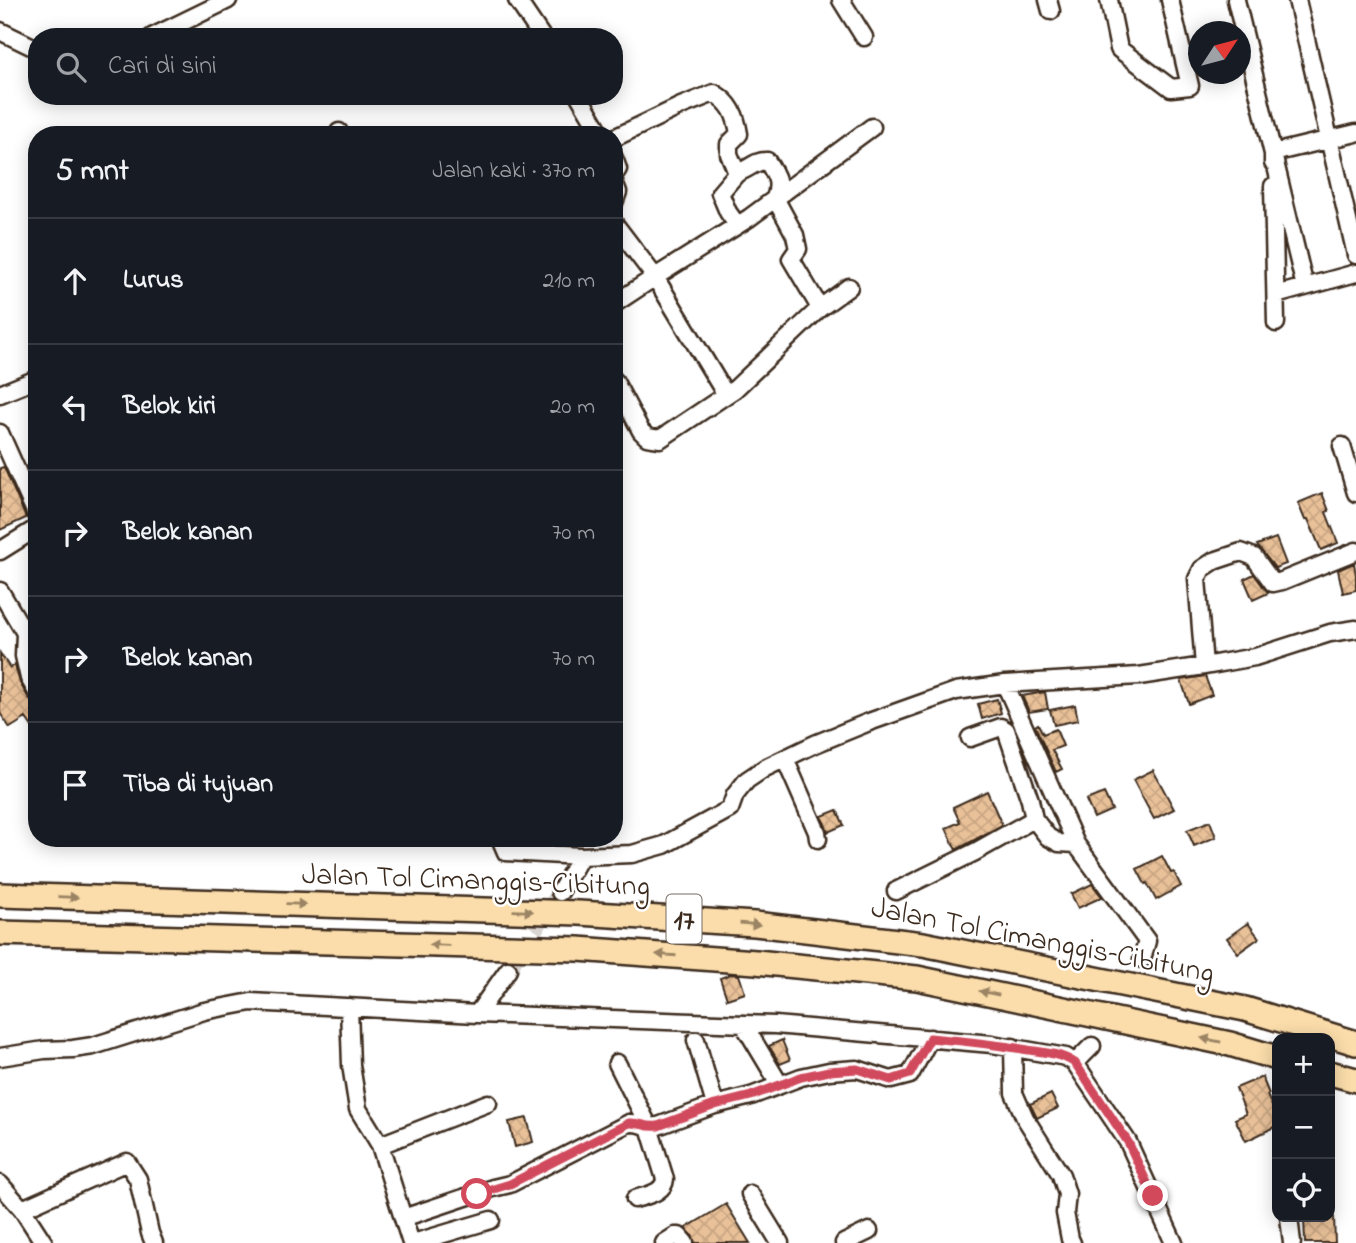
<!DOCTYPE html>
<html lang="id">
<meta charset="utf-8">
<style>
:root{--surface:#171b24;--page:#20242c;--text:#f1f3f6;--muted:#9ea1a6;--line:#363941}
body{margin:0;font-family:"Indie Flower",sans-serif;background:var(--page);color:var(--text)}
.controls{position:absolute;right:21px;bottom:21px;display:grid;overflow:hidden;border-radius:14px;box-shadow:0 4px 18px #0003}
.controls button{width:63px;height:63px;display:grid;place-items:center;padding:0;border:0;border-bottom:2px solid var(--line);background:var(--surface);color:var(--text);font:35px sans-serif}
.compass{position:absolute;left:1188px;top:21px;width:63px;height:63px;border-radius:50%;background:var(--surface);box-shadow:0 4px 18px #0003;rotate:54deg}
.stop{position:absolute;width:21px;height:21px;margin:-16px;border:5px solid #d1495b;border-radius:50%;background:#fff}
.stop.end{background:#d1495b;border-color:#fff;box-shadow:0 2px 7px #0008}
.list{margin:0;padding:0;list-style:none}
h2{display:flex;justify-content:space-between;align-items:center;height:91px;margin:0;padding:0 28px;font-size:30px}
h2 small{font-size:23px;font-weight:400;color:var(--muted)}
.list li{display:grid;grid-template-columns:46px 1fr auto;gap:21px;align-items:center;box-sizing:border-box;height:126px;padding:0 28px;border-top:2px solid var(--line)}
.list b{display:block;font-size:26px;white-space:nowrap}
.list em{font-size:23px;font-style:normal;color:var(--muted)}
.icon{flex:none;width:38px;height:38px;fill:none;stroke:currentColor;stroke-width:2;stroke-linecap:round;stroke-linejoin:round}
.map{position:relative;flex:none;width:1356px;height:1243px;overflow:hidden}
.search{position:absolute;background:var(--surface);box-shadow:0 4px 18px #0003;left:28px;top:28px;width:595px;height:77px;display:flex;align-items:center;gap:18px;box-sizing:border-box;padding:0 24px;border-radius:28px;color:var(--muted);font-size:26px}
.panel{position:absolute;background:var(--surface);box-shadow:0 4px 18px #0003;left:28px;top:126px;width:595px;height:721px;border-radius:28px}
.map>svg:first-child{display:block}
.building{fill:url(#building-cross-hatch);stroke:#3b2a1e;stroke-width:2}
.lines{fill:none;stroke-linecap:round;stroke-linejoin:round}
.minor-tunnel{stroke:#d8d4d2;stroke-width:16;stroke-dasharray:16 8;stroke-linecap:butt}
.minor-casing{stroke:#3b2a1e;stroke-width:21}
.highway-casing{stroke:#3b2a1e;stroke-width:28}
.minor{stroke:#fff;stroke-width:16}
.highway{stroke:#fbddab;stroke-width:23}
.oneway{fill:#9b8464}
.route{stroke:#d1495b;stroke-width:9}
.labels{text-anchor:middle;stroke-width:5;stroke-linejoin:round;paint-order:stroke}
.shield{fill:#fff;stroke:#766a62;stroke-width:2}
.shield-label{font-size:28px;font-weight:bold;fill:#3b2a1e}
.street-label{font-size:30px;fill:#3b2a1e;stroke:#fff}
</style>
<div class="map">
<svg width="1356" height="1243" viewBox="0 0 1356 1243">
<defs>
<pattern id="building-cross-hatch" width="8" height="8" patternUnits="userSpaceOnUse" patternTransform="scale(1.75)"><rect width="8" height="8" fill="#e9c199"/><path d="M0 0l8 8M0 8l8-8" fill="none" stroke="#c9a683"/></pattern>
</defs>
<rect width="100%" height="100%" fill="#fff"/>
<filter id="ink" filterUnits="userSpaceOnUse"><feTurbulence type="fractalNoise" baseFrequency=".0143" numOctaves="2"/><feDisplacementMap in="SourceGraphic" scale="14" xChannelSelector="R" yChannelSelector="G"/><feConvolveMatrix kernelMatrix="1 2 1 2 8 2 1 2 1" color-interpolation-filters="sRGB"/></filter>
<g filter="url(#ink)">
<path class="building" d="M4,467L26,518L0,530V468Z
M1322,493L1329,511L1326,512L1338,543L1321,550L1308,519L1305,520L1298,503Z
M1276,538L1286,564L1275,568L1257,545Z
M1354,563L1356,575V590L1343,593L1338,570Z
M1254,574L1268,593L1253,600L1244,579Z
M0,653L10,668L15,665L20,683L28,697L37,706V734L26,718L10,728L0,713Z
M1205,676L1212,695L1189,704L1181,680Z
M1045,692L1048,709L1029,712L1022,696Z
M997,699L1001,713L982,719L978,704Z
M1075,705L1078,720L1054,725L1050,710Z
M1038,724L1043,734L1056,729L1063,746L1052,750L1062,769L1056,772L1035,726Z
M1153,770L1174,809L1154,819L1133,780Z
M987,791L1002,825L956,850L946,828L960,822L953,807Z
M1104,793L1112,810L1094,818L1086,800Z
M837,810L844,825L828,832L822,816Z
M1210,821L1216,837L1194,846L1187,830Z
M1162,856L1171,873L1174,872L1181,886L1156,900L1147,883L1145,884L1137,869Z
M1092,884L1102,897L1078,908L1071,894Z
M1248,923L1259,938L1238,953L1227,938Z
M731,974L739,975L745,993L727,999L720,978Z
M782,1040L790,1060L780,1064L769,1046Z
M1262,1077L1269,1094L1267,1095L1277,1117V1126L1246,1141L1235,1119L1246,1114L1236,1088Z
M1051,1094L1058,1108L1037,1118L1030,1104Z
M527,1118L533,1142L515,1147L509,1122Z
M726,1204L750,1243H695L693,1237L686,1228Z
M1304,1217H1334L1335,1243H1305Z"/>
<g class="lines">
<path class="minor-tunnel" d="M508,970L560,892"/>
<g class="minor-casing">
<path id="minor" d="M517,0L542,37
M841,0L864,37
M1048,0L1051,11
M1109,0L1119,49L1171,88L1190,86L1170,0
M1236,0L1305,287
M1297,0L1356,255
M0,31L37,49
M152,37L228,0
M579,96L602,135
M339,132L340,135
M614,138L681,106L714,93C731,103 736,115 739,134L729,144V154L737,173C748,170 756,160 767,161C776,175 781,182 775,198L795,235L798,249L791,259L820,308
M614,158L618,169L614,175
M1273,163V153L1356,133
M737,173L720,193L728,212L737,225
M614,182L618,192L614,203
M1273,186L1276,323
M614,223L655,277L726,395
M1276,295L1356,273
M614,304L655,277L749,218L872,127
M614,380L641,431L647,437L660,439L735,389L820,308L849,287
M0,394L37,379
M0,433L37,516
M1342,446L1356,493
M0,551L37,528
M0,591L25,633L24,656L29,678L37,692
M1204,666L1197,579L1202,569L1214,561L1241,552L1254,557L1273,583L1282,581L1356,551
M1005,684L1076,844L1147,941L1142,959
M970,738L1001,727L1006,730L1030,800L1034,819L1048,837L1059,843L1076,844
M785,759L817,832L818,839
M500,838L506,852L581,856
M896,891L975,852L1034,819
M560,892L581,856L632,854L664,845L730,809L735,795L747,780L765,768L815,744L869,722L956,691L1005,684L1139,676L1204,666L1255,657L1330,633L1356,629
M349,1007L351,1065L358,1109L380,1145L403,1218
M477,1014L775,1025L992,1044L1066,1057L1075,1063L1128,1142L1174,1243
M744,1025L780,1085
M696,1040L715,1105
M1013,1047L1014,1093L1025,1118L1061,1175L1067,1194L1065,1213L1070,1239L1072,1243
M0,1057L44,1050L73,1049L93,1046L204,1011L251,1002L477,1014L508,970
M617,1063L649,1127L665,1179C664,1193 647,1195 635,1199
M1075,1063L1092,1046
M380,1145L488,1103
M0,1184L22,1209L44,1243
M750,1194L780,1243
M22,1209L127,1162L138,1179L150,1233L154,1243
M1289,1217L1292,1243
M411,1243L403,1218L493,1188L510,1184L629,1123C640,1122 646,1128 658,1126L715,1105L751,1096L801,1077L829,1071L857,1069L891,1080L910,1075L930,1038
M413,1243L491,1220
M664,1243L675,1236H679L685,1243
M844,1243L869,1231"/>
</g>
<g class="highway-casing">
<path id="highway" d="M0,895L579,913L755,924L923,944L1245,1009L1356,1043
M0,933L578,949L756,962L917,978L1230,1044L1277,1058
M1330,1073L1356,1080"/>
</g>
<use href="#minor" class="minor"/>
<use href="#highway" class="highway"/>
</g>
<defs><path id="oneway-solid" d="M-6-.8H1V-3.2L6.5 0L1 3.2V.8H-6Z" transform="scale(1.75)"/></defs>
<g class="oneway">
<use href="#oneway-solid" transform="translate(68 897) rotate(2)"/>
<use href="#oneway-solid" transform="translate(296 904) rotate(2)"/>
<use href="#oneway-solid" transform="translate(523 911) rotate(2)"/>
<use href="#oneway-solid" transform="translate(750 924) rotate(5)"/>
<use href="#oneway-solid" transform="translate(439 945) rotate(-178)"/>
<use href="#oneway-solid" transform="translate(666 955) rotate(-176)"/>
<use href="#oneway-solid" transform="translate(989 993) rotate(-168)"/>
<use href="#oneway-solid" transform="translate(1211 1040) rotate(-168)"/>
</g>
</g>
<g class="lines" filter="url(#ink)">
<path class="route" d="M477,1194L510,1184L629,1123C640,1122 646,1128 658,1126L715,1105L751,1096L801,1077L829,1071L857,1069L891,1080L910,1074L930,1038C963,1041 995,1044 1028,1050C1044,1052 1061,1054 1075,1063L1128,1142L1153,1196"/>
</g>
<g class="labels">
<rect class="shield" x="666.5" y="894.5" width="35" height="49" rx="5"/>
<g class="shield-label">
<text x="684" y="929">17</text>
</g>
<g class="street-label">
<text transform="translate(476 879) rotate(2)" y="10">Jalan Tol Cimanggis–Cibitung</text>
<text transform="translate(1043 939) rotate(11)" y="10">Jalan Tol Cimanggis–Cibitung</text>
</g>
</g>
</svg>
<div class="controls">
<button>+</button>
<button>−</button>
<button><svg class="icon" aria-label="locate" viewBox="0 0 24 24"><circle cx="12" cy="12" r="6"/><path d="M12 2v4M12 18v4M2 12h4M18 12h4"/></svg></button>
</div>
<svg class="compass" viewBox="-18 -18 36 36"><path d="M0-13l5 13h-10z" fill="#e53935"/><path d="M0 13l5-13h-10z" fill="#9ea1a6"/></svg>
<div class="stop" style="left:477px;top:1194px"></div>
<div class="stop end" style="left:1153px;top:1196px"></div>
<div class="search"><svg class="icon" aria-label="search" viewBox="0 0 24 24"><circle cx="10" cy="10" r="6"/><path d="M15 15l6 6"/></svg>Cari di sini</div>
<section class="panel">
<h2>5 mnt<small>Jalan kaki · 370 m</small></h2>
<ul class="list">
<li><svg class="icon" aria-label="ahead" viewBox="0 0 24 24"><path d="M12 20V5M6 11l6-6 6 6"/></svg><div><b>Lurus</b></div><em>210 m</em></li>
<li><svg class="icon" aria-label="left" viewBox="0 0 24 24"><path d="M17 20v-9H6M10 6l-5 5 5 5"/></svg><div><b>Belok kiri</b></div><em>20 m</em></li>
<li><svg class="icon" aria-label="right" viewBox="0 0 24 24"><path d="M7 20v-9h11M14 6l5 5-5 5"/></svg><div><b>Belok kanan</b></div><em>70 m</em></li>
<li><svg class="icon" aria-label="right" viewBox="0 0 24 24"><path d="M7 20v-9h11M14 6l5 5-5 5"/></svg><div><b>Belok kanan</b></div><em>70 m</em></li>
<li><svg class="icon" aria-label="arrive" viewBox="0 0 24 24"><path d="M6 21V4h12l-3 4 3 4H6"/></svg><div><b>Tiba di tujuan</b></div></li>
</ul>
</section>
</div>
